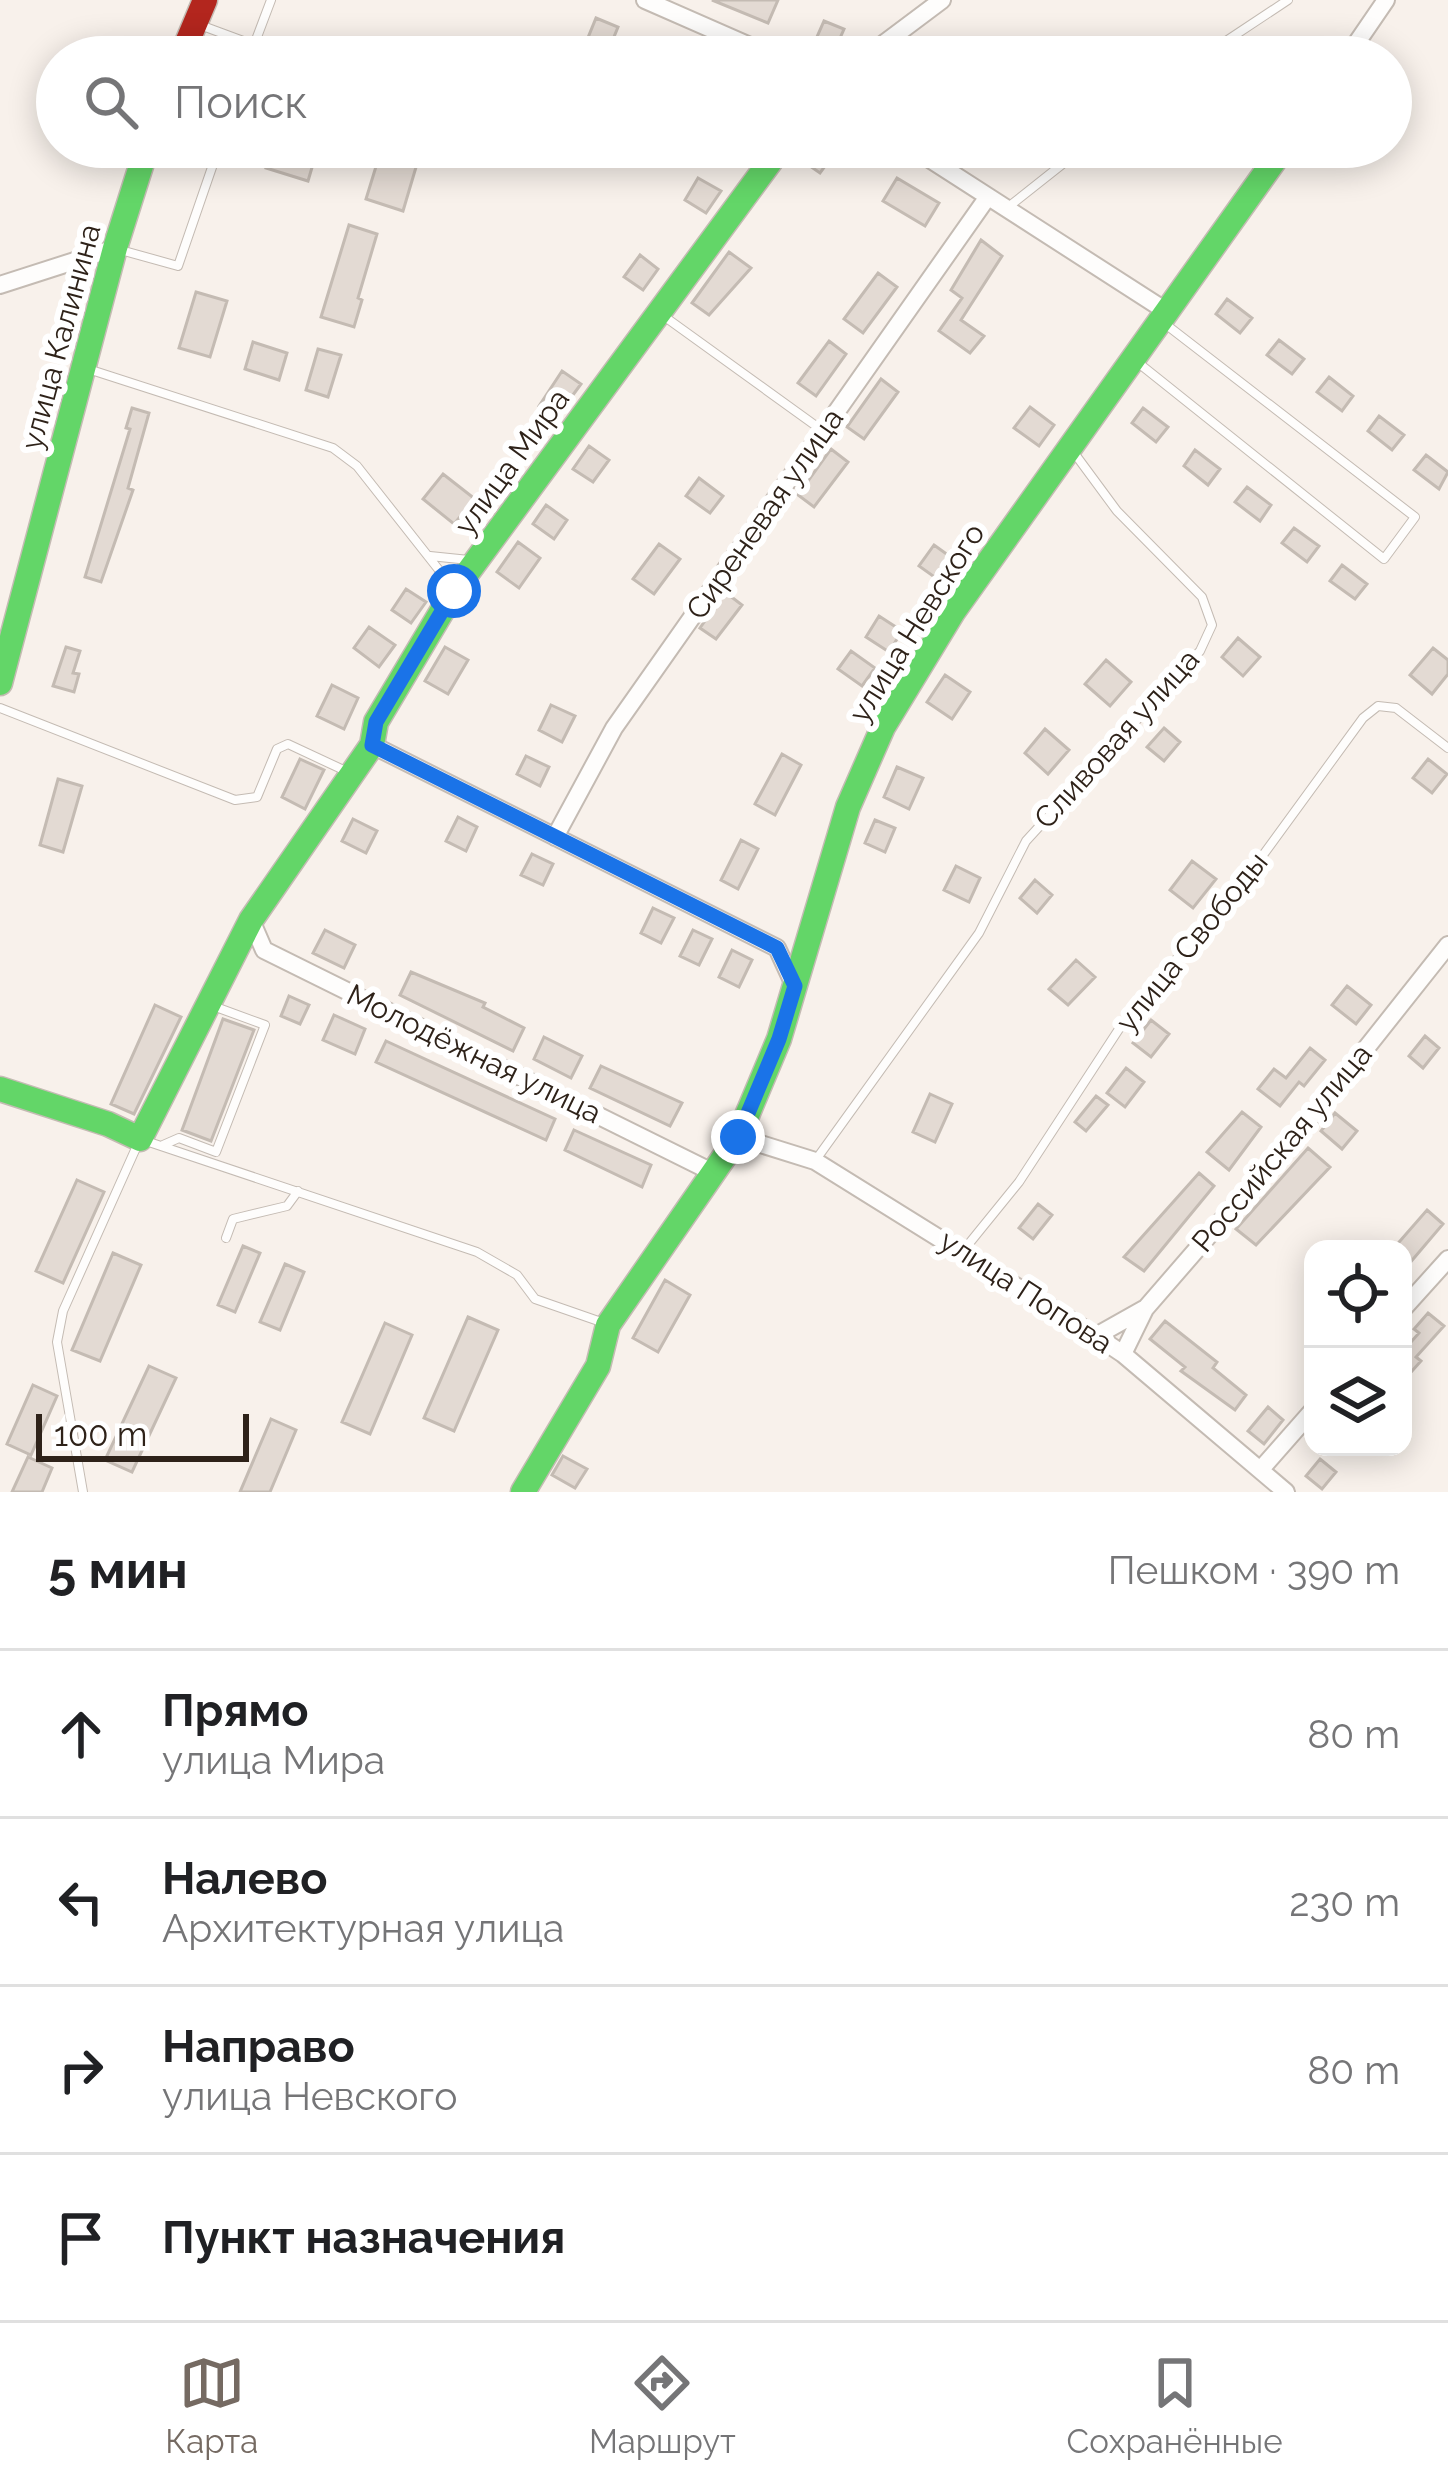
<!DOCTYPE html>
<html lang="ru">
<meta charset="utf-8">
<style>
:root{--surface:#fff;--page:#f6f6f6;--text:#202124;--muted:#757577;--line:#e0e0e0;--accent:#756a62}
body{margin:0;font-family:Raleway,sans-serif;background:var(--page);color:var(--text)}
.controls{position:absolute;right:36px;bottom:36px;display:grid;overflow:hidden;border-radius:24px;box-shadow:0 6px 30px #0003}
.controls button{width:108px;height:108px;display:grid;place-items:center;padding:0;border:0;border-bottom:3px solid var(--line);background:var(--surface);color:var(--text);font:60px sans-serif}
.scale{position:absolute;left:36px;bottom:30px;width:213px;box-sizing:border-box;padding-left:12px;border:6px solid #2e2219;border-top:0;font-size:33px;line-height:42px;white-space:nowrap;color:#2e2219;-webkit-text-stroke:9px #fff;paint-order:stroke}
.stop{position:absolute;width:36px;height:36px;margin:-27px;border:9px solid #1a73e8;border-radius:50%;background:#fff}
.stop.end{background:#1a73e8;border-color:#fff;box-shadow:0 3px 12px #0008}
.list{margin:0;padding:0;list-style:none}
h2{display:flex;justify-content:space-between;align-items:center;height:156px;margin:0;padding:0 48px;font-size:51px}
h2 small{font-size:39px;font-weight:400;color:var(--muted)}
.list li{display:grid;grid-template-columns:78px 1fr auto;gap:36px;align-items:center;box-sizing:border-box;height:168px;padding:0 48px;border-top:3px solid var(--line)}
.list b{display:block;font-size:45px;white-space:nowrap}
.list p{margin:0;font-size:39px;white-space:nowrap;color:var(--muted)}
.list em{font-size:39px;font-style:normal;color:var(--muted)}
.icon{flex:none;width:66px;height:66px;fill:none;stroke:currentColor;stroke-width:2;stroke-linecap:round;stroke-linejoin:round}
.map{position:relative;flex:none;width:1448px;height:1492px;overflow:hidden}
.search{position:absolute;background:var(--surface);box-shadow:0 6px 30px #0003;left:36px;right:36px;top:36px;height:132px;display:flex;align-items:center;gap:30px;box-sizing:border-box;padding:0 42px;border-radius:66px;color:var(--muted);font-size:45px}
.sheet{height:828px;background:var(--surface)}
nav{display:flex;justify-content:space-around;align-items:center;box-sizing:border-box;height:168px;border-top:3px solid var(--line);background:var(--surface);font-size:33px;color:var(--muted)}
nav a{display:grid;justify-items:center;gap:6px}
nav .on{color:var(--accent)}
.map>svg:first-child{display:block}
.building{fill:#e3dad3;stroke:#c4bbb3;stroke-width:3}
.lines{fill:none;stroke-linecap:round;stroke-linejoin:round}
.lane-casing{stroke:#c4bbb3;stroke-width:10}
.street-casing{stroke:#c4bbb3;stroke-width:20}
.fast-casing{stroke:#c4bbb3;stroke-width:27}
.jam-casing{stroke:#c4bbb3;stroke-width:27}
.lane{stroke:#fefdfc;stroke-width:8}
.street{stroke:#fefdfc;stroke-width:16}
.fast{stroke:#63d668;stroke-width:24}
.jam{stroke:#b3261e;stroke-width:24}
.route{stroke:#1a73e8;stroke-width:15}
.labels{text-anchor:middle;stroke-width:12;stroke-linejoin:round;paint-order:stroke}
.street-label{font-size:30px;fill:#2e2219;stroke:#fff}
</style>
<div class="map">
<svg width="1448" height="1492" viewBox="0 0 1448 1492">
<rect width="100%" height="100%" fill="#f8f1eb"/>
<path class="building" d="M712,0H778L768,23Z
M596,18L618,27L607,54L585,45Z
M824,21L844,29L833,54L813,46Z
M273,147H318L308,181L266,168Z
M382,147H422L403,211L366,199Z
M803,147H839L820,173L797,157Z
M698,178L721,191L706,213L685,200Z
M897,178L939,203L925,226L883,201Z
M349,225L377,234L358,298L362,300L354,327L321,317Z
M981,240L1002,256L961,320L984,336L970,353L939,331L962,298L951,290Z
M729,252L751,268L709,315L692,303Z
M640,255L658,269L643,290L624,277Z
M878,273L897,287L863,333L844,319Z
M196,292L227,301L210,357L179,348Z
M1227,299L1252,318L1240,333L1216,314Z
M1279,340L1304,359L1292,374L1267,355Z
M829,341L846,354L816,396L798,383Z
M253,342L287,353L279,380L245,369Z
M318,349L341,355L328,397L306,390Z
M562,371L581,384L556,418L539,406Z
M1329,377L1353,396L1342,411L1317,392Z
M881,379L898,392L864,439L847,427Z
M1030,407L1054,425L1039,446L1014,428Z
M132,408L149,413L128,488L133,490L101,582L85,577L130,429L126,428Z
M1143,408L1168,427L1156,442L1132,423Z
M1379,416L1404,435L1392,450L1368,431Z
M589,446L609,460L593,482L573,469Z
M831,449L848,462L814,507L798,495Z
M1195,450L1220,469L1208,485L1184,466Z
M1426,455L1448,472L1439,489L1414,470Z
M443,474L475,499L454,524L423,499Z
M699,478L723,496L710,513L686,496Z
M1247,487L1271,505L1260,521L1235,502Z
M546,505L567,520L554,539L533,524Z
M1294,528L1319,546L1307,562L1282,543Z
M518,542L540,558L519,588L497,572Z
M659,544L680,559L654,594L633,579Z
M934,545L955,560L940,581L919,566Z
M1342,565L1367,584L1355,599L1330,581Z
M406,589L426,602L411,623L392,610Z
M725,592L742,605L716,639L700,628Z
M879,616L902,631L889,652L866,637Z
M369,627L395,645L379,667L354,648Z
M1238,638L1260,657L1243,676L1222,657Z
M66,647L80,651L73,673L79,674L74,692L53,686Z
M445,647L468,660L448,694L425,681Z
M1433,648L1448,660V674L1432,694L1410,675Z
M851,651L875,668L862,686L838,669Z
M1106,660L1131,682L1110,706L1085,684Z
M945,675L970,692L952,719L927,702Z
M332,685L358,698L344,729L317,716Z
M551,705L575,716L562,742L539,730Z
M1164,728L1180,742L1164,761L1147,747Z
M1045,729L1069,750L1048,774L1025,753Z
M782,754L801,765L775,815L755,804Z
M526,756L549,767L540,786L517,774Z
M300,759L324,770L305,809L282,797Z
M1428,759L1447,774L1432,793L1413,778Z
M897,767L923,778L909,809L884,797Z
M58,779L82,786L63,852L40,845Z
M458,817L477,827L466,851L446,841Z
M353,819L377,831L366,853L342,841Z
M875,820L895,828L885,852L865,843Z
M741,840L758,849L738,889L721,880Z
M532,854L553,864L543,885L521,875Z
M1192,861L1216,879L1193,908L1170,890Z
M956,866L980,878L969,902L944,890Z
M1035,880L1052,895L1037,913L1020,898Z
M653,908L674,918L661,943L641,933Z
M325,930L355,945L344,968L313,953Z
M693,930L712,939L699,965L680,956Z
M732,950L752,960L739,987L719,977Z
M1076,960L1095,977L1068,1005L1049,989Z
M411,972L485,1003L483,1007L524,1028L513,1051L400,995Z
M1347,986L1371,1005L1356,1024L1332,1005Z
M289,996L309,1005L300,1024L281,1016Z
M155,1005L181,1017L134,1114L111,1104Z
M334,1015L365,1029L355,1054L323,1040Z
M223,1019L254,1030L211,1141L182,1130Z
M1151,1020L1169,1034L1151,1057L1133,1043Z
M1425,1036L1439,1048L1423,1068L1409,1056Z
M544,1037L582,1056L571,1078L534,1059Z
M386,1041L555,1119L546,1140L376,1062Z
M1310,1048L1325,1060L1304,1086L1299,1082L1280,1106L1258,1089L1274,1069L1286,1078Z
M601,1066L682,1103L670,1126L590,1088Z
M1126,1068L1144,1082L1125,1107L1107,1093Z
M930,1094L952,1104L935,1142L913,1132Z
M1096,1096L1108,1105L1086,1131L1075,1122Z
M1242,1112L1261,1127L1229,1170L1207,1152Z
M1335,1113L1357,1131L1342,1149L1321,1131Z
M574,1130L651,1165L642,1187L565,1150Z
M1308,1148L1330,1167L1256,1245L1236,1229Z
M1199,1173L1214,1186L1144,1271L1124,1257Z
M77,1180L104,1192L63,1283L36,1271Z
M1038,1204L1052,1215L1033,1239L1019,1228Z
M1427,1210L1443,1224L1403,1271V1249H1393Z
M243,1246L260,1253L235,1312L218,1305Z
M113,1253L141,1265L100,1361L72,1350Z
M285,1264L304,1272L280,1330L260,1322Z
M665,1280L690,1295L658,1352L633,1338Z
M1428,1313L1444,1326L1416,1357L1421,1361L1403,1381V1351L1419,1333L1414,1329Z
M468,1317L498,1330L454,1431L424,1418Z
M1165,1321L1217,1362L1213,1368L1246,1395L1235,1410L1181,1371L1185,1367L1150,1339Z
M385,1323L412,1335L370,1434L342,1422Z
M149,1366L176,1378L132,1472L105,1460Z
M33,1385L57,1396L31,1455L7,1444Z
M1268,1407L1283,1420L1264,1444L1248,1431Z
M271,1419L296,1430L270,1492H240Z
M563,1456L587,1469L575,1488L552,1475Z
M28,1457L52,1468L42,1492H12Z
M1320,1459L1336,1472L1322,1489L1306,1476Z"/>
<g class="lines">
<g class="lane-casing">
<path id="lane" d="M200,25L254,45L250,57
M254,45L271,0
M1202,57L1288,0
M1007,208L1084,147
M117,249L178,266L219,147
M665,317L823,431
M1136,361L1384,559L1415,517L1164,323
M85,368L333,448L357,466L450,584
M430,556L469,560
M0,708L235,800L257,797L277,749L288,744L350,773
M163,1145L179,1138L216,1152L265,1025L213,1006
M815,1161L979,933L1026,841L1200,651L1212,625L1202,597L1117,511L1072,450
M226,1238L233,1219L287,1206L298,1191
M963,1251L1019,1182L1136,1003L1228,903L1363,718L1378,706L1396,708L1448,748
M83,1492L57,1342L63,1311L140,1139L477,1252L517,1275L535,1299L607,1324"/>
</g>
<g class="street-casing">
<path id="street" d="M645,0L775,57
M866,57L942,0
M1347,57L1386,0
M911,147L1169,313
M0,285L115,248
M372,745L777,948L795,987
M555,837L614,728L987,198
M251,920L264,950L714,1173
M738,1137L815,1161L1096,1336L1123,1354L1286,1492
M1403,1309L1448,1259
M1096,1336L1144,1309
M1123,1354L1145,1309L1314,1114L1448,945
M1261,1469L1313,1410"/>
</g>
<g class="fast-casing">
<path id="fast" d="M0,683L115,248L147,147
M0,1089L108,1124L140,1139L251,920L372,745L376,722L454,591L781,147
M523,1492L598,1366L608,1325L738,1137L779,1039L848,807L883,727L953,612L1284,147"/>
</g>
<g class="jam-casing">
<path id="jam" d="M181,57L205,0"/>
</g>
<use href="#lane" class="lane"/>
<use href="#street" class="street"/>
<use href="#fast" class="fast"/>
<use href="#jam" class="jam"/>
</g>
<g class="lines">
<path class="route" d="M454,591L376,722L372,745L777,948L795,986L779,1039L738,1137"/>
</g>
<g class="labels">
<g class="street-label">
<text transform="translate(61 337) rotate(-75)" y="10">улица Калинина</text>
<text transform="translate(512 462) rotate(-54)" y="10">улица Мира</text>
<text transform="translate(765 514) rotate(-55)" y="10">Сиреневая улица</text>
<text transform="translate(917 623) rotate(-58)" y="10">улица Невского</text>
<text transform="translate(1117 739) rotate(-48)" y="10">Сливовая улица</text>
<text transform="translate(1192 942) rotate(-51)" y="10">улица Свободы</text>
<text transform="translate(474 1054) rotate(26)" y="10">Молодёжная улица</text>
<text transform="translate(1282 1148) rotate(-50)" y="10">Российская улица</text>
<text transform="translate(1026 1292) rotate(33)" y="10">улица Попова</text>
</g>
</g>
</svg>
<div class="controls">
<button><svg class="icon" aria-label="locate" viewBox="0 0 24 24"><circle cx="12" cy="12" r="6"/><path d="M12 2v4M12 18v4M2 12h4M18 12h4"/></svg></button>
<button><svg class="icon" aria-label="layers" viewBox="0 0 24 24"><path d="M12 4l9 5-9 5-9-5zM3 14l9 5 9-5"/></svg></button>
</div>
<div class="scale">100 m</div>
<div class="stop" style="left:454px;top:591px"></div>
<div class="stop end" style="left:738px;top:1137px"></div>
<div class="search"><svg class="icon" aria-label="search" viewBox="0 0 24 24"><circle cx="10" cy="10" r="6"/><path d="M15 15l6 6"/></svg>Поиск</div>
</div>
<section class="sheet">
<h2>5 мин<small>Пешком · 390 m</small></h2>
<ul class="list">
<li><svg class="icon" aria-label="ahead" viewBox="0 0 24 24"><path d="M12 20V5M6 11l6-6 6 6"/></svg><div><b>Прямо</b><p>улица Мира</p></div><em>80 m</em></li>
<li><svg class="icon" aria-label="left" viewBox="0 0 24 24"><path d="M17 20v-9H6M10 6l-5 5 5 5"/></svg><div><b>Налево</b><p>Архитектурная улица</p></div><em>230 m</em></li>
<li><svg class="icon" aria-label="right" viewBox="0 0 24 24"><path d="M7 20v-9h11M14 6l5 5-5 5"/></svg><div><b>Направо</b><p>улица Невского</p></div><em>80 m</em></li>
<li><svg class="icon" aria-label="arrive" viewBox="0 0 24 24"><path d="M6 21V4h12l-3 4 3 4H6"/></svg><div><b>Пункт назначения</b></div></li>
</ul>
</section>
<nav>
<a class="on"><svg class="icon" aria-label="map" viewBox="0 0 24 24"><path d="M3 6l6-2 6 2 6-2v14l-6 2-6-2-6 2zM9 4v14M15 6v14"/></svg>Карта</a>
<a><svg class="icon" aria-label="directions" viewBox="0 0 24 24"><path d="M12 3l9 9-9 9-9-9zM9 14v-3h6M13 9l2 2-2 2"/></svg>Маршрут</a>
<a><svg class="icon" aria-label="saved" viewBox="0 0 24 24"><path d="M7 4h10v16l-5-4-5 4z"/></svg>Сохранённые</a>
</nav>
